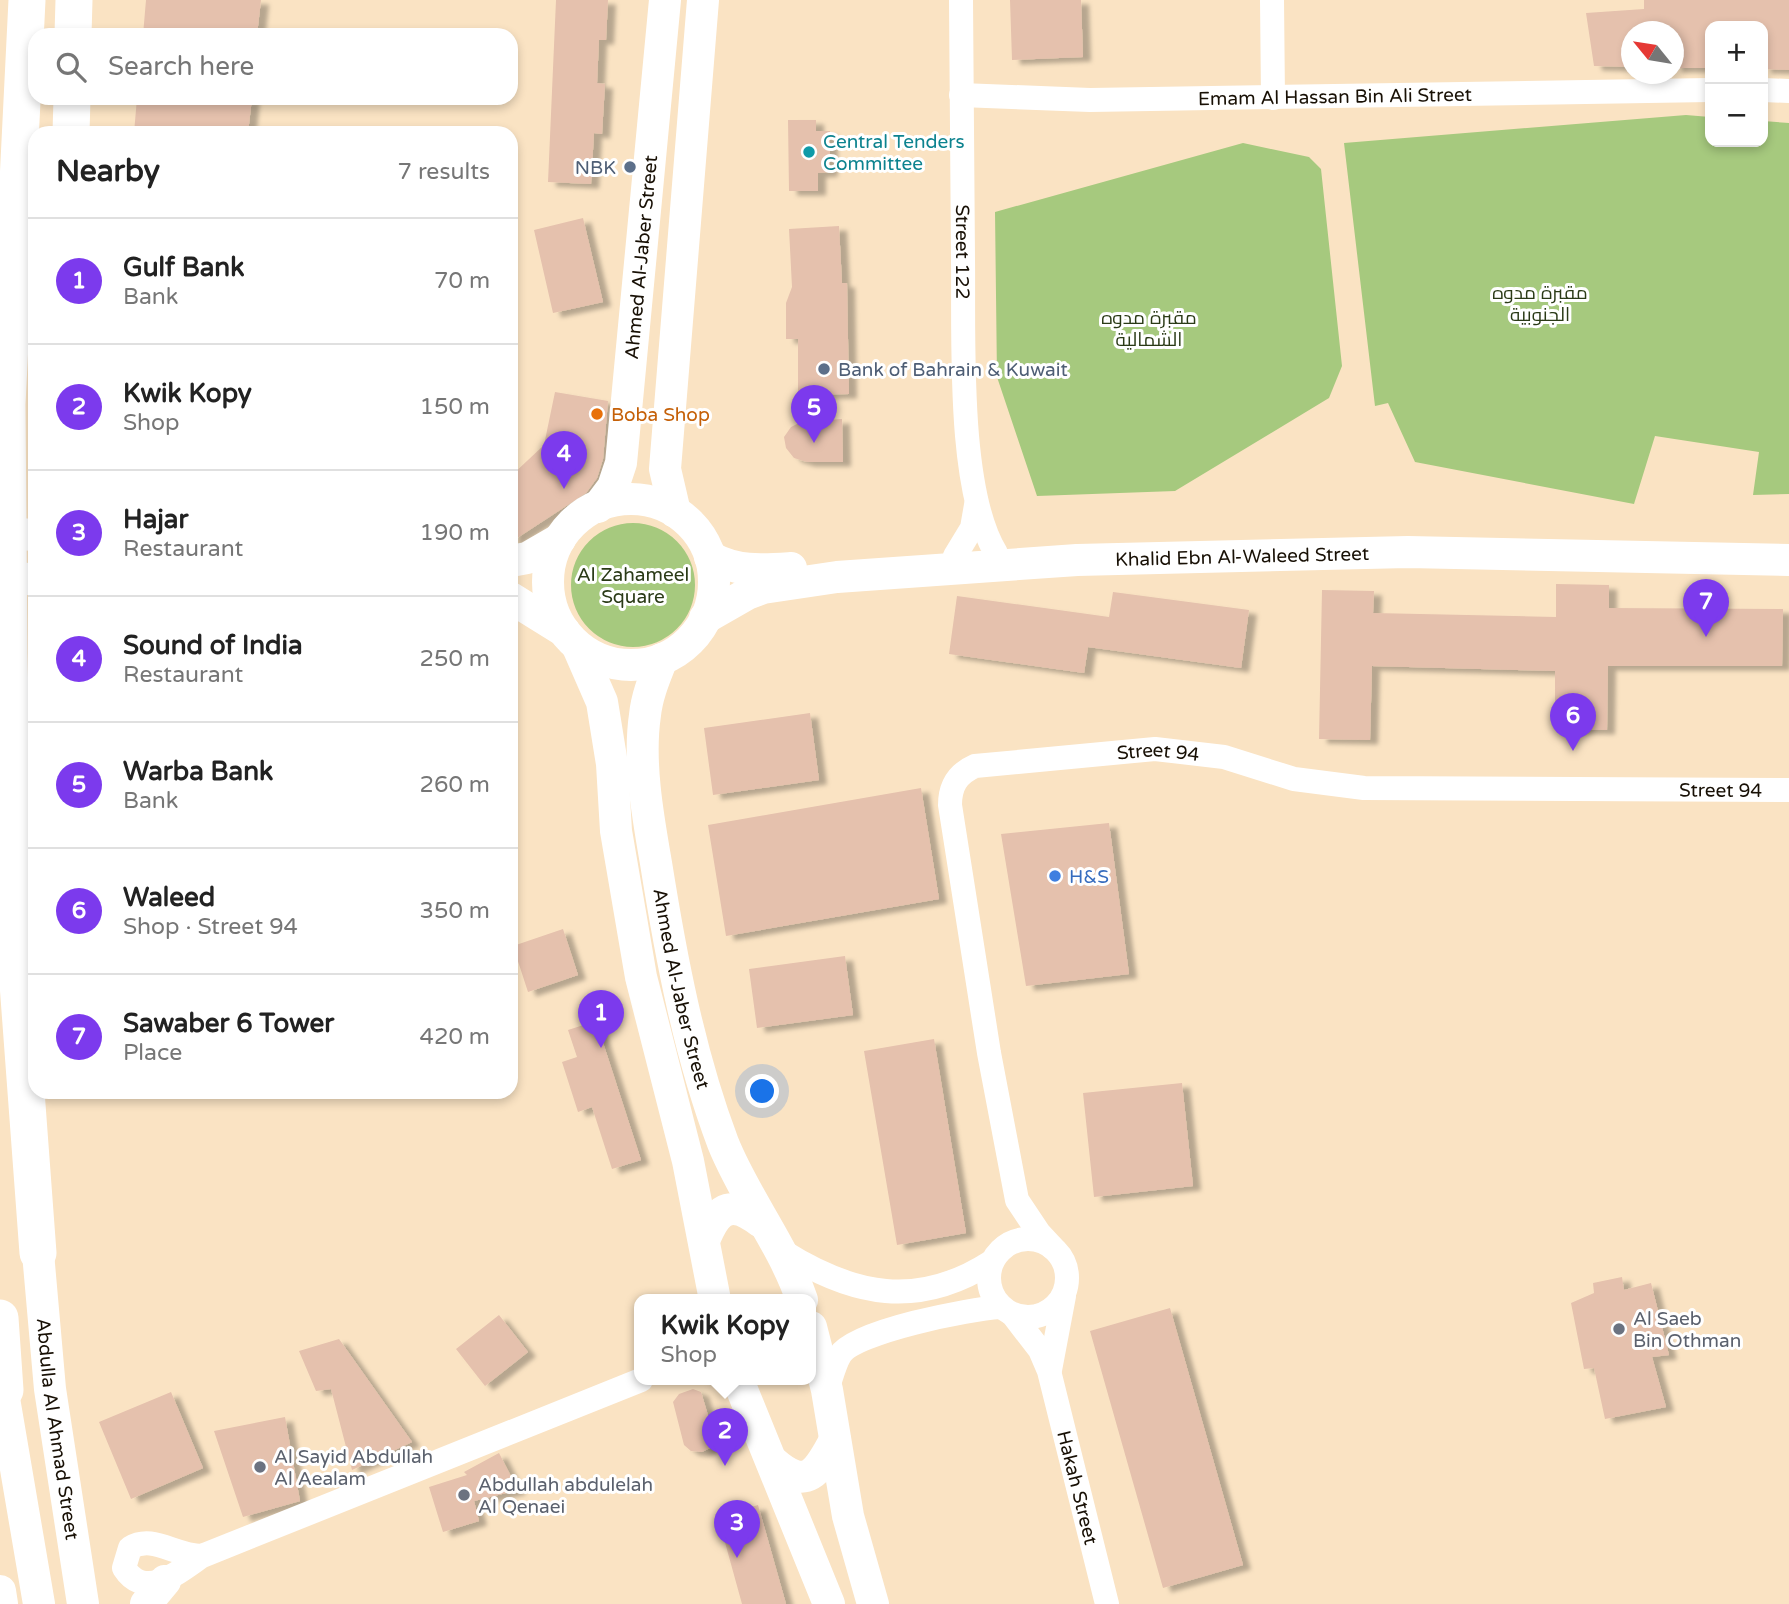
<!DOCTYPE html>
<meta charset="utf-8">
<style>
:root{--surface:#fff;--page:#f2f2f2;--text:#222;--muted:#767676;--line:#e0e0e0;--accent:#7c3aed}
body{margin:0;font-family:"Varela Round",Cairo,sans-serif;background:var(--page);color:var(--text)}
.controls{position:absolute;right:21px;top:21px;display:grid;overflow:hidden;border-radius:14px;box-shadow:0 4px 10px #0003}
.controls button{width:63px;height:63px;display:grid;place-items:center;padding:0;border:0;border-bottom:2px solid var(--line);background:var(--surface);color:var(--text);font:35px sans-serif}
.compass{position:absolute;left:1621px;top:21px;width:63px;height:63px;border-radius:50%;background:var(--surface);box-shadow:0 4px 10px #0003;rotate:300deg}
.you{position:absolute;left:763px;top:1092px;width:24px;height:24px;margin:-18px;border:5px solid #fff;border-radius:50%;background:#1a73e8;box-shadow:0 0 0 10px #1a73e833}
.badge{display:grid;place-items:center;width:46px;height:46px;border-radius:50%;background:var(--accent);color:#fff;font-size:23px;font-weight:700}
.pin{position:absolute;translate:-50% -58px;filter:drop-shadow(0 2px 4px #0008)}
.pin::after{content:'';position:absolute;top:37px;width:24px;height:21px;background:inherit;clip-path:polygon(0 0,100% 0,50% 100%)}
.popup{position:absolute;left:634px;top:1294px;width:182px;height:91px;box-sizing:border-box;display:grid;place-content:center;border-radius:14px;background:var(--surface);filter:drop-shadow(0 2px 5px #0005);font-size:23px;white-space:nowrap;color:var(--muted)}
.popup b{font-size:26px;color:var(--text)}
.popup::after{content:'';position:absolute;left:50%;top:100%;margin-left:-14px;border:14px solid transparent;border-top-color:var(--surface)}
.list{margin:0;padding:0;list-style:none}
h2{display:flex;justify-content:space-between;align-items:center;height:91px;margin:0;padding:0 28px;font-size:30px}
h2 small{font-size:23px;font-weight:400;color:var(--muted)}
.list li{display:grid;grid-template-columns:46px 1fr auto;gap:21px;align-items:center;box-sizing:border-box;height:126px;padding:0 28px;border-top:2px solid var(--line)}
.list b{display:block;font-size:26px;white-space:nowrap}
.list p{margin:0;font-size:23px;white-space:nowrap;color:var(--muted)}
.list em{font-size:23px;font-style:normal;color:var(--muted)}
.icon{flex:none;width:38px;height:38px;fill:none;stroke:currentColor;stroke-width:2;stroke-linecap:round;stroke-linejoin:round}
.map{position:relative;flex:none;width:1789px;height:1604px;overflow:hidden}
.search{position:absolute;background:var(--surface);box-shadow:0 4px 10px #0003;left:28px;top:28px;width:490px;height:77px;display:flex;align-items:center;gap:18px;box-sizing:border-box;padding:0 24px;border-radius:21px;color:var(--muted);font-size:26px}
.panel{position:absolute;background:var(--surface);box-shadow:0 4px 10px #0003;left:28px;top:126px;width:490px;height:973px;border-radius:21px}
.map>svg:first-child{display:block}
.green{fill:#a6c97e}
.building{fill:#e5c1ad;filter:url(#shadow)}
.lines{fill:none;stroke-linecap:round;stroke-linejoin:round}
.minor{stroke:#fff;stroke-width:24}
.major{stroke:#fff;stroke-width:32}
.highway{stroke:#fff;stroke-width:37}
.culture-dot{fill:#0f9aa8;stroke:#fff;stroke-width:2.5}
.service-dot{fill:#5c6f8a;stroke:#fff;stroke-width:2.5}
.food-dot{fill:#e8710a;stroke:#fff;stroke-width:2.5}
.shop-dot{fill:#3f7fe0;stroke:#fff;stroke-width:2.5}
.worship-dot{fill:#6b7280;stroke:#fff;stroke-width:2.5}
.labels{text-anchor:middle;stroke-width:6;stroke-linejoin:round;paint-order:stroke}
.street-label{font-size:19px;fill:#181005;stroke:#fff}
.culture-label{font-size:19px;fill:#0d838f;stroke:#fff;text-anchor:start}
.service-label{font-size:19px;fill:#4e5e75;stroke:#fff;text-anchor:end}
.park-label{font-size:19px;fill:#2a3a16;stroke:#fff}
.food-label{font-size:19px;fill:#c56008;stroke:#fff;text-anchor:start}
.shop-label{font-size:19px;fill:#366cbe;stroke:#fff;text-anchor:start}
.worship-label{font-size:19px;fill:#5b616d;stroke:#fff;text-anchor:start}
</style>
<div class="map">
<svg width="1789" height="1604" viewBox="0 0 1789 1604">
<defs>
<filter id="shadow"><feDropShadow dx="8" dy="4.5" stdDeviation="2" flood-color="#0004"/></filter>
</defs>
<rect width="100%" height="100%" fill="#fae3c3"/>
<path class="green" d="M1686,115L1710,117V142H1763V121L1789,123V494L1753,495L1759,452L1655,436L1634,504L1415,462L1388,403L1375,406L1344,143Z
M1243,143L1309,157L1321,169L1342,366L1329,398L1175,491L1037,496L997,377L995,212Z
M571 585a62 62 0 1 1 124 0a62 62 0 1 1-124 0Z"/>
<path class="building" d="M146,0H261L257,35H143Z
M556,0H608L606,40H599L597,83L605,84L602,134L594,133L591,184L548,182Z
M1010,0H1081L1083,57L1012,60Z
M1644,0H1789V70L1763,69V26H1710V68H1674V32H1632V67L1594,66L1586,13L1644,9Z
M137,98H252L248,133H134Z
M788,120H816V131H830V172L818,173V191H789Z
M583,218L603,302L553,313L534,230Z
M839,226L842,283H847L849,394L798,395V339H786V303L792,287L789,229Z
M555,392L608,401L603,459L597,478L586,493L511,542V476L544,445Z
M842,419L843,462H807L794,458L786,448L784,437L791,427L801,422Z
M1556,584L1609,585V608L1783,609L1782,666H1608L1607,730L1555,729V671L1372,666L1370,740L1319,739L1322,590L1374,591L1373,613L1556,617Z
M1113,592L1249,610L1241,668L1088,647L1084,673L949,654L957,596L1109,617Z
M810,713L819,780L713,795L704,728Z
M921,788L939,899L726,936L708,825Z
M1109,823L1129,974L1026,986L1001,834Z
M563,929L578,975L528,992L513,946Z
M845,956L853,1015L757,1028L749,969Z
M596,1021L641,1160L612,1169L592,1107L578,1112L562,1062L577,1057L568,1030Z
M934,1039L966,1233L897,1245L864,1051Z
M1182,1083L1193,1186L1094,1197L1083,1093Z
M1622,1277L1624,1290L1651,1283L1669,1355L1652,1357L1666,1407L1605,1419L1594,1368L1584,1369L1571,1303L1594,1293L1593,1283Z
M1170,1308L1243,1565L1163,1588L1090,1331Z
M499,1315L528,1352L485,1386L456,1349Z
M339,1339L412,1442L352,1470L331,1389L316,1391L299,1351Z
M693,1389L701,1392L715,1439L710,1448L702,1452L691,1451L684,1445L673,1402L679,1394Z
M171,1392L203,1468L131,1499L99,1422Z
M285,1417L300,1501L243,1517L214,1431Z
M499,1453L518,1490L474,1501L479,1521L443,1532L429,1487L467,1475L464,1472Z
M758,1505L786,1604H742L718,1517Z"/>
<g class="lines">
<g class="minor">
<path id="s1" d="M961,0C962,87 963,174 963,260C964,336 957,490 996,553"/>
<path d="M1272,0L1273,98"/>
<path d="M1763,90L1789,91"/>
<path id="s2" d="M961,95L1090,100L1710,90"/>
<path d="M955,556L972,528L976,505"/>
<circle cx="1028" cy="1278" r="39"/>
<path id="s3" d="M1052,1247L1039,1233L1017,1200L989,1053L950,805C950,786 957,774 975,766L1155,749L1224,757L1294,779L1364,788L1789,790"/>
<path d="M782,1251C853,1296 918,1309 991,1262"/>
<path id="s4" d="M1013,1315L1040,1350L1049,1371L1107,1604"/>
<path d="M1050,1370L1064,1296"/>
<path d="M827,1390C831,1379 834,1365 840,1355C855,1331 970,1309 1000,1307"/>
<path d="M202,1556C174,1556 153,1534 130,1548L124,1568C145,1601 179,1572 202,1556L641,1380"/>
</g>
<g class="major">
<circle cx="631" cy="582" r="83"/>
<path id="s5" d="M598,507L613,487L621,463L665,0"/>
<path d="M675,512L665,469L703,0"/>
<path d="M0,533L35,535"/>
<path d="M710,557C737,572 761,570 791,568"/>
<path d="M511,561L527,558L560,539"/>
<path d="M0,575L35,580"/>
<path d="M511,598L564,631"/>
<path id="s6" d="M705,618L747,594L763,588L837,577L1077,560L1408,552L1789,560"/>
<path d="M578,647L602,702L612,764L616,831L641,977L688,1161L715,1300"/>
<path id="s7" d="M662,659C655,677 647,695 645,715C638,762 648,817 656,863C671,957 689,1053 723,1143C745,1198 783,1244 802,1300"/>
<path d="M705,1238C719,1205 733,1201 761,1222"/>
<path id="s8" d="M38,1253L50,1389L83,1604"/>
<path d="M811,1327L827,1390L848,1516L873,1604"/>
<path d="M0,1375L39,1604"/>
<path d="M738,1380L829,1604"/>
<path d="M773,1462C807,1492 818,1472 835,1440"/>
<path d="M0,1591L2,1604"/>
<path d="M146,1604L165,1581"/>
</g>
<path class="highway" d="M27,0L7,404L9,654L15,943L38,1253
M73,35L74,0
M71,133L72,98
M0,1318L5,1390"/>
</g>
<circle class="culture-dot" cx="809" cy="152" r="7"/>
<g class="service-dot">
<circle cx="630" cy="167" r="7"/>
<circle cx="824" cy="369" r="7"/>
</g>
<circle class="food-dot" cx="597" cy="414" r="7"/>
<circle class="shop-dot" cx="1055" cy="876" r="7"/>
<g class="worship-dot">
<circle cx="1619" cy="1329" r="7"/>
<circle cx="260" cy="1467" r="7"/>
<circle cx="464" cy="1495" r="7"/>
</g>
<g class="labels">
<g class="street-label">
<text dy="7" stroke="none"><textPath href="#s2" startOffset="374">Emam Al Hassan Bin Ali Street</textPath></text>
<text dy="7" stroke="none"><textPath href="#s1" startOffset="252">Street 122</textPath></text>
<text dy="7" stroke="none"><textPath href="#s5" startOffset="257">Ahmed Al-Jaber Street</textPath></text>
<text dy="7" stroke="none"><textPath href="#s6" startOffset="546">Khalid Ebn Al-Waleed Street</textPath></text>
<text dy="7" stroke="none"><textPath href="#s3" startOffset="693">Street 94</textPath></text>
<text dy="7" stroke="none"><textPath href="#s3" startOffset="1260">Street 94</textPath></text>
<text dy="7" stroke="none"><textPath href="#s7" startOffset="336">Ahmed Al-Jaber Street</textPath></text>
<text dy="7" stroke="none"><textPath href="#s8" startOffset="177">Abdulla Al Ahmad Street</textPath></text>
<text dy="7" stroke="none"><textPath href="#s4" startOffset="187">Hakah Street</textPath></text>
</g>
<g class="culture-label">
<text x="823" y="148">Central Tenders<tspan x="823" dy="22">Committee</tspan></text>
</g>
<g class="service-label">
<text x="616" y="174">NBK</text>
<text x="838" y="376" text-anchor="start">Bank of Bahrain &amp; Kuwait</text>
</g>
<g class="park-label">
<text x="1540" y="299">مقبرة مدوه<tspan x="1540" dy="22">الجنوبية</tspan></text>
<text x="1149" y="324">مقبرة مدوه<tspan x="1149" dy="22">الشمالية</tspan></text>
<text x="633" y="581">Al Zahameel<tspan x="633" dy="22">Square</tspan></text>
</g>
<g class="food-label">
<text x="611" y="421">Boba Shop</text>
</g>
<g class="shop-label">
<text x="1069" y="883">H&amp;S</text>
</g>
<g class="worship-label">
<text x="1633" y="1325">Al Saeb<tspan x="1633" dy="22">Bin Othman</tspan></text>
<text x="274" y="1463">Al Sayid Abdullah<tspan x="274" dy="22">Al Aealam</tspan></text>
<text x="478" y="1491">Abdullah abdulelah<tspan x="478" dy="22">Al Qenaei</tspan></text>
</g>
</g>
</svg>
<div class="controls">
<button>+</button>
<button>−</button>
</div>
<svg class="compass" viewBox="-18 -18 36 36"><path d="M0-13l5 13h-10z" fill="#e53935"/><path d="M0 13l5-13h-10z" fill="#767676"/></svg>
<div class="you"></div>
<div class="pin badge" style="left:601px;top:1048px">1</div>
<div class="pin badge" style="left:725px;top:1466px">2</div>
<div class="popup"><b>Kwik Kopy</b>Shop</div>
<div class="pin badge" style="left:737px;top:1558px">3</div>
<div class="pin badge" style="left:564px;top:489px">4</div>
<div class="pin badge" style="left:814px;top:443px">5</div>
<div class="pin badge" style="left:1573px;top:751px">6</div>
<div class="pin badge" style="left:1706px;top:637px">7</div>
<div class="search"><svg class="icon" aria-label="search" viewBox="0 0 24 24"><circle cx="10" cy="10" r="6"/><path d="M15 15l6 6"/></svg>Search here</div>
<section class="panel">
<h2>Nearby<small>7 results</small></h2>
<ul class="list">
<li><span class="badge">1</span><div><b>Gulf Bank</b><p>Bank</p></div><em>70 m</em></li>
<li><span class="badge">2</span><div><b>Kwik Kopy</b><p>Shop</p></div><em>150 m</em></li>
<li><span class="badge">3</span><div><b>Hajar</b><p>Restaurant</p></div><em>190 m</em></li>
<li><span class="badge">4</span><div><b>Sound of India</b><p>Restaurant</p></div><em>250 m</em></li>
<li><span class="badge">5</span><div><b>Warba Bank</b><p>Bank</p></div><em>260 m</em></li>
<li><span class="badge">6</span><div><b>Waleed</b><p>Shop · Street 94</p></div><em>350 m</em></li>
<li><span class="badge">7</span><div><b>Sawaber 6 Tower</b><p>Place</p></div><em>420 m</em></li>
</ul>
</section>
</div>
